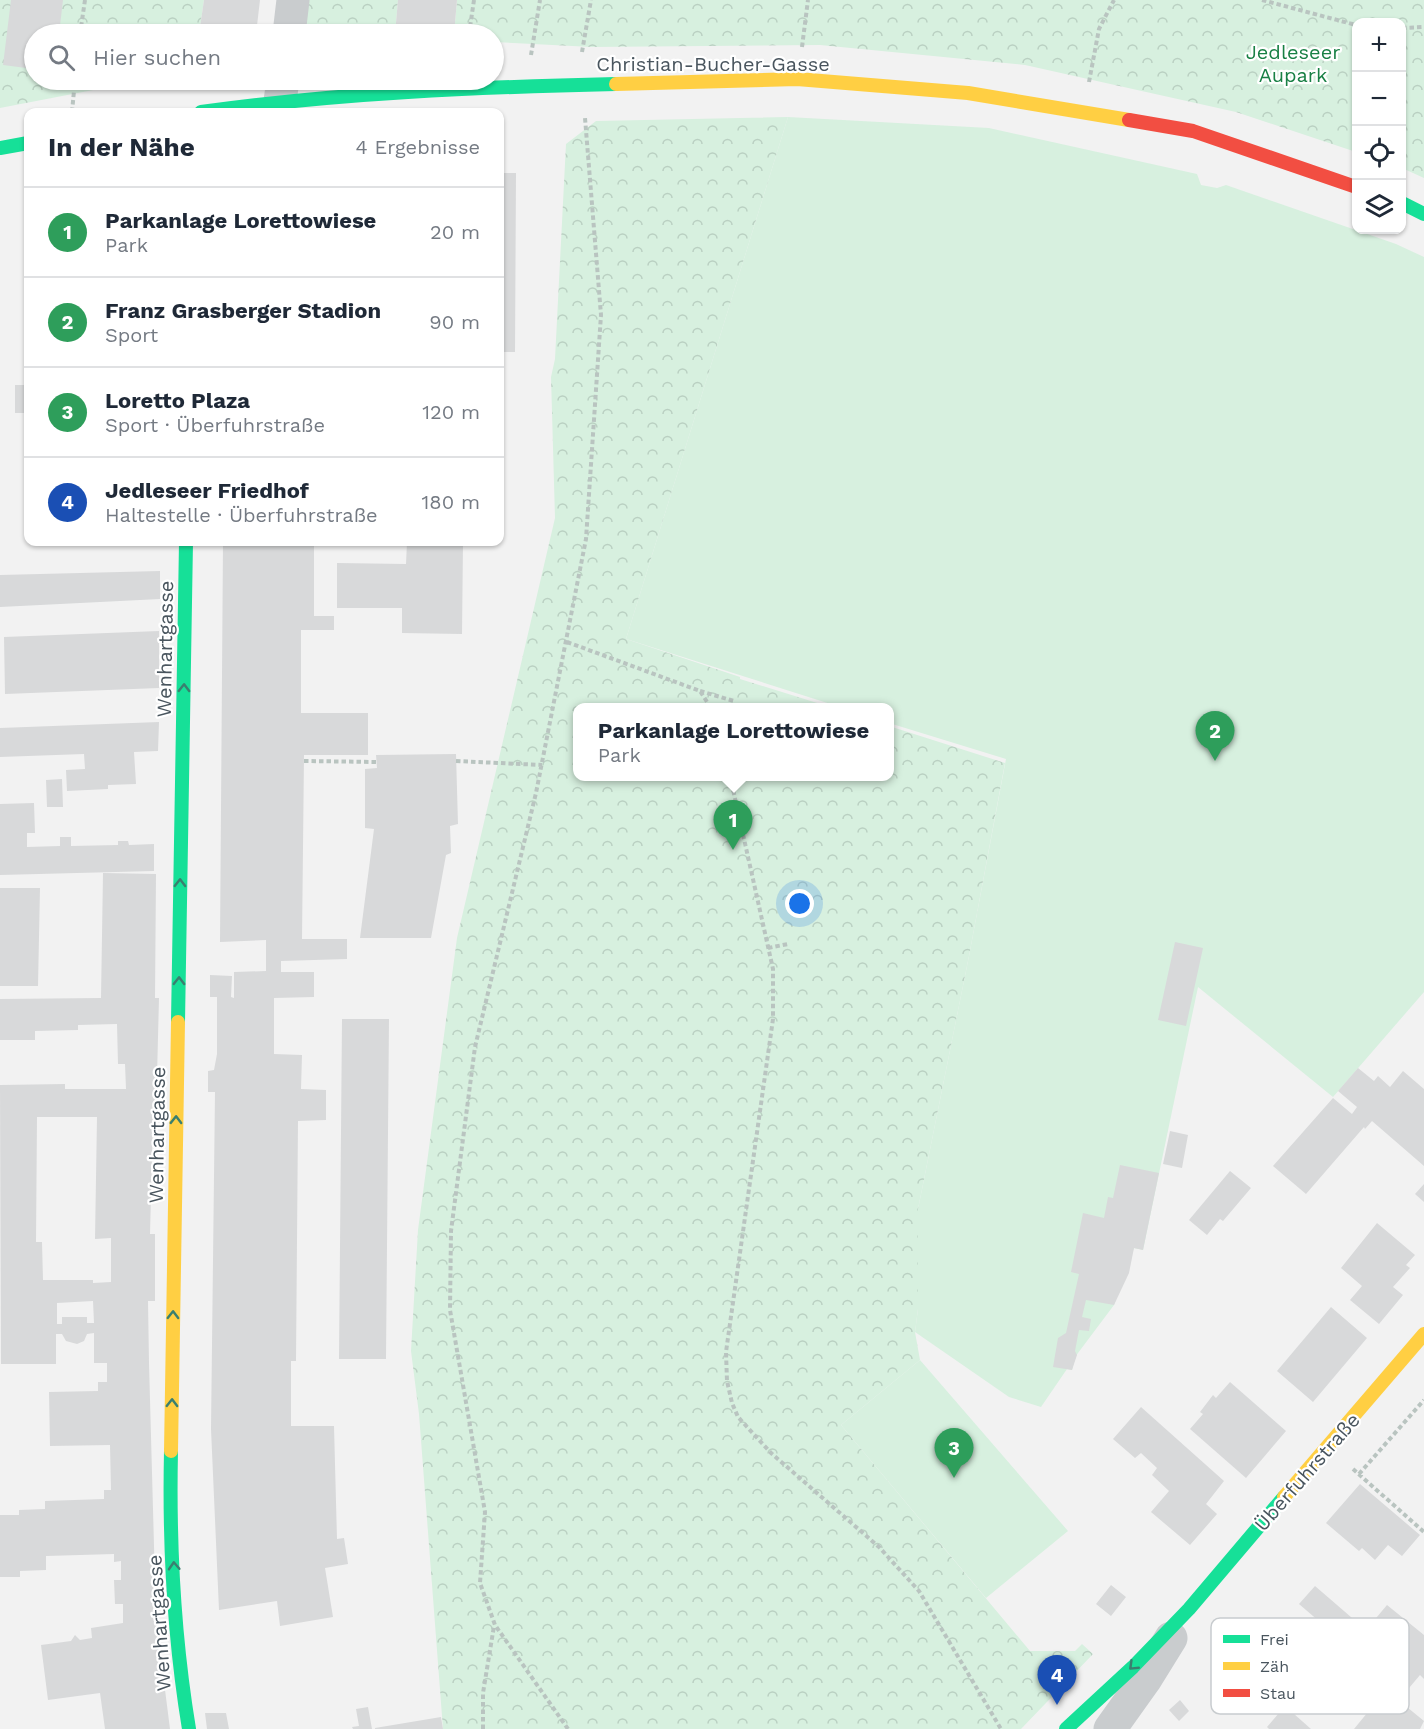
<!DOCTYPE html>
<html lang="de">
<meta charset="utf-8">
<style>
:root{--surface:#fff;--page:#f2f2f3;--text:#1f2937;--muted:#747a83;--line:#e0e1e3;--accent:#0b8043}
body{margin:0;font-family:"Work Sans",sans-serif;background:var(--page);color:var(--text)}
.controls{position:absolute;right:18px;top:18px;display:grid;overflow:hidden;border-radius:12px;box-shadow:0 2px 4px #0004}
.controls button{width:54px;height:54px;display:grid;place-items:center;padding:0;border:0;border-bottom:2px solid var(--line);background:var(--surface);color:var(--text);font:30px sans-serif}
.you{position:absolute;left:800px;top:904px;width:21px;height:21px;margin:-15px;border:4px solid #fff;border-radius:50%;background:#1a73e8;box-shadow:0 0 0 9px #1a73e833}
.badge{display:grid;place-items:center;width:39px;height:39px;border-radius:50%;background:var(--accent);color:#fff;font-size:20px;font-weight:700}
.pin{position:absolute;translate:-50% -50px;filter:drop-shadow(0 2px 3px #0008)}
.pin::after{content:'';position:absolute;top:32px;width:21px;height:18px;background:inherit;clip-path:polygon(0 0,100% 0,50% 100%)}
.popup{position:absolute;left:573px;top:703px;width:321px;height:78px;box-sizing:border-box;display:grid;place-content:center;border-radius:12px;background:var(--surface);filter:drop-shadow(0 2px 4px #0005);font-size:20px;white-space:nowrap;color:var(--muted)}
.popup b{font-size:22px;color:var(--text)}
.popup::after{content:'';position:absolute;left:50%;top:100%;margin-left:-12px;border:12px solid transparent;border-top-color:var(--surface)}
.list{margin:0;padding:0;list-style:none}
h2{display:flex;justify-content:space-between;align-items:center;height:78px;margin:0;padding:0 24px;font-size:26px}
h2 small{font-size:20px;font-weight:400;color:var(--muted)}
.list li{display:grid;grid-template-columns:39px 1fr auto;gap:18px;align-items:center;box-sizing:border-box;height:90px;padding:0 24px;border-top:2px solid var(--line)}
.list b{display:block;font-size:22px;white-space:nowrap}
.list p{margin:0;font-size:20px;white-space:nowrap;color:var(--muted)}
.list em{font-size:20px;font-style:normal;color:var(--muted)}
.icon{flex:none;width:33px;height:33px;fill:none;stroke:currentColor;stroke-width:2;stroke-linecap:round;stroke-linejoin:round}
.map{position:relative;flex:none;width:1424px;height:1729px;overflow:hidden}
.search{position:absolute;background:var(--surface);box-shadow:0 2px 4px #0004;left:24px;top:24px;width:480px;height:66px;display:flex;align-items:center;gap:15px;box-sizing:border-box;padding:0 21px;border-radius:33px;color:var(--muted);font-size:22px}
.panel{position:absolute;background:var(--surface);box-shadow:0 2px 4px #0004;left:24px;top:108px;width:480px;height:438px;border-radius:12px}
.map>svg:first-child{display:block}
.grass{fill:#d7f0df}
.park{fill:url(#park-crowns)}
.building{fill:#d8d9da;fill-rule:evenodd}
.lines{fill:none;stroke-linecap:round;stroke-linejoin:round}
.path{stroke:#b9c4c0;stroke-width:4;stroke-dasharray:4.5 3;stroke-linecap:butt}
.street{stroke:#c9ccce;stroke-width:33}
.fast{stroke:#16e098;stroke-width:14}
.slow{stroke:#ffcf43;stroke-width:14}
.jam{stroke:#f24e42;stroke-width:14}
.oneway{stroke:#3a7f6f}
.labels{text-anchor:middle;stroke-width:4.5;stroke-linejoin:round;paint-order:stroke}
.park-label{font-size:20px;fill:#198045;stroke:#fff}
.street-label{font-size:20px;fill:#49555e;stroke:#fff}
.key{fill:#fff;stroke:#c8cccf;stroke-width:1.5}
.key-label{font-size:16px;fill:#49555e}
</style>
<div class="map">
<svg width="1424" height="1729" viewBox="0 0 1424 1729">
<defs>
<pattern id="park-crowns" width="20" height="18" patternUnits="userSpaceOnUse" patternTransform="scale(1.5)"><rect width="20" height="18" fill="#d7f0df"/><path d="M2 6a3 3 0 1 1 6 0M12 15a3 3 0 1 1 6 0" fill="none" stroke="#bad0c2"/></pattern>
</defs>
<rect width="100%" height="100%" fill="#f2f2f2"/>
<path class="grass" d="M788,117L989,128L1197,174L1201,185L1217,188L1226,185L1396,244L1424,257V992L1333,1097L1198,987L1143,1250L1134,1248L1114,1305L1075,1357L1072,1370L1067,1369L1041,1407L1009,1397L915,1332L918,1309V1209L969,956L1006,759L889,723V708L840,707L626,639Z
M920,1360L1068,1531L986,1598L841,1425Z"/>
<path class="park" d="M0,0H204L199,34H34V80H145L0,108Z
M305,0H398L395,34H299Z
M457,0H1424V178L1402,168V22H1356V152L1236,112L1025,65L820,45L592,47L494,42V34H454Z
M788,117L626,639L740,677V679L830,707L577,708V776H889V726L1005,763L969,956L918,1209V1309L915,1332L920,1360L841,1425L1030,1651H1075L1082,1644L1093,1654L1021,1729H443L419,1414L411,1351L418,1230L457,938L555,518L551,377L555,359L566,144L596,121Z"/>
<path class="building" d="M11,0H63L59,34H34V69L3,65Z
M204,0H260L256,34H199Z
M398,0H457L454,34H395Z
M500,173H516L515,352H500Z
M15,385H28V413H15Z
M223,542H314V616H334V630H301V713H368V755H304L302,939H347V959L281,961V972H314V997L274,998V1054L302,1055L301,1089L326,1090V1120L298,1121L296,1361H291V1426H334L337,1539L344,1538L348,1564L325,1568L333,1617L280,1626L277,1601L219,1610L211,1429L215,1092H208V1071L214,1070L217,1054V997H210V975L232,976L231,997L234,998V972L266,971V940L220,942Z
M407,542H463L462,634L402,633V608H337V563L406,564Z
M160,571V599L0,607V575Z
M159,631V688L5,694L4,637Z
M159,722L158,751L134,752L136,784L108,785V789L67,791L66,770L85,769L84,754L0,757V728Z
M456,754L458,824L450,826L451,853L446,855L431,938H360L374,829L365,828V769L377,768L376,755Z
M62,779L63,807H47L46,780Z
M34,803L35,833H27V847L60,846V837H71V846L118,845V841H128L129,845L154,844V871L0,875V804Z
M103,873L156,874L155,998H159L156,1116H153L150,1234H155V1301H148L149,1363L156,1619L170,1729H105L100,1693L48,1700L41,1645L71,1641L75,1635L80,1640L92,1638L91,1628L123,1623V1604H115L114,1580H121V1561L114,1562V1554L46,1556V1570L20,1571V1577H0V1515H19V1510L45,1509V1501L104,1499V1490H111L110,1445L50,1446L49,1392L98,1391V1382H107V1363H94V1333L87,1334L84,1341L77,1344L66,1341L62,1334H56V1364H1L0,1085L65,1084V1089H126L125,1064H118L117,1024L78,1025V1030L35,1031V1040H0V999L101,998ZM37,1117H97L95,1239L111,1238V1282L93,1283V1280H43L42,1242H36ZM93,1301L94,1323H87V1317H62V1324H57V1303Z
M0,888H40L38,986H0Z
M1175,942L1203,948L1186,1026L1158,1020Z
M342,1019H389L386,1359H339Z
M1358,1068L1374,1081L1378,1076L1390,1087L1403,1071L1424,1089V1166L1372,1121L1365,1129L1364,1127L1306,1194L1273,1166L1333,1098L1352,1114L1357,1107L1338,1091Z
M1170,1131L1188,1135L1182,1168L1163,1164Z
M1120,1165L1159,1173L1143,1250L1134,1248L1129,1273L1114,1305L1086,1300L1082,1317L1091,1319L1089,1331L1079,1330L1075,1351L1077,1355L1072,1370L1053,1367L1058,1338L1066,1333L1079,1274L1071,1272L1083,1213L1104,1218L1108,1197L1113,1198Z
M1230,1171L1251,1188L1223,1221L1220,1219L1207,1235L1189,1220Z
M1424,1184V1202L1415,1194Z
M1377,1223L1415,1255L1406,1265L1410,1268L1393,1287L1403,1295L1379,1324L1350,1300L1362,1286L1341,1268Z
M1331,1307L1367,1338L1313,1402L1277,1371Z
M1230,1382L1286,1431L1246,1478L1190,1429L1203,1414L1200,1412L1213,1395L1216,1398Z
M1141,1407L1224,1481L1206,1504L1217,1514L1190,1545L1151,1512L1169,1491L1152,1475L1157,1468L1141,1453L1135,1458L1113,1439Z
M1360,1484L1420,1535L1402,1556L1388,1545L1375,1560L1362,1548L1359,1551L1326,1523Z
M1111,1585L1126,1597L1111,1616L1096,1604Z
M1315,1586L1366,1630L1387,1605L1424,1635V1679L1420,1675L1404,1694L1299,1604Z
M1286,1647L1317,1673L1296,1697L1265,1672Z
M1386,1690L1424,1721L1420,1729H1354Z
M1180,1700L1189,1711L1179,1721L1169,1710Z
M1285,1706L1311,1729H1269L1267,1727Z
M368,1707L372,1729H353L352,1727L359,1726L356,1709Z
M205,1713H226L229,1729H207Z
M441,1717L443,1729H375V1728Z"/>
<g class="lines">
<path class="path" d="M1262,0L1356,25
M1402,28L1424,27
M80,34L85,0
M469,34L474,0
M802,47L808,0
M582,52L591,0
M531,55L540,0
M1089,82L1099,29L1114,0
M72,112L75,80
M567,642L700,691L711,708
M700,691L734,701
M304,761L377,762
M456,761L542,765
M730,776L773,969V1019L726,1352L727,1381L732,1403L738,1417L771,1453L879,1547L919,1591L1001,1729
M768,948L788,944
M1353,1469L1424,1532
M1359,1474L1424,1400
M483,1729V1693L494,1626
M568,1729L495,1625L480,1583L485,1512L450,1310L451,1231L475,1047L536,793L586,539L601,315L585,118"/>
<path class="street" d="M289,34L293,0
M280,101L283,80
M1110,1729L1145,1680L1171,1638"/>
<path class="fast" d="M201,112C338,93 477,87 616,84
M0,148L28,143
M1402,203L1424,214
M178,1022L186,542
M171,1451C169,1543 174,1638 189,1729
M1066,1729L1133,1667L1189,1609L1284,1497"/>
<path class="slow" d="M616,84L797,79L968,93L1129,120
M171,1451L178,1022
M1284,1497L1424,1334"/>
<path class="jam" d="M1129,120L1193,131L1356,187"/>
</g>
<defs><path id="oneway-chevron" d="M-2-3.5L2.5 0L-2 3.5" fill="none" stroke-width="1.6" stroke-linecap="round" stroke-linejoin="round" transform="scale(1.5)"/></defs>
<g class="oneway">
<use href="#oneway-chevron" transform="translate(184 688) rotate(-89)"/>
<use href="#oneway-chevron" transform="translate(180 883) rotate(-89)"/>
<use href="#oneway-chevron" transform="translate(179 981) rotate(-89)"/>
<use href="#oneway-chevron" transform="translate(176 1120) rotate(-89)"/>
<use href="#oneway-chevron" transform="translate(173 1315) rotate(-89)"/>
<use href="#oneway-chevron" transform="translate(172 1403) rotate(-89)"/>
<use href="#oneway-chevron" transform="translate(174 1566) rotate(-93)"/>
<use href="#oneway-chevron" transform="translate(1133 1666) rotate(136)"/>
</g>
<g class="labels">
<g class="park-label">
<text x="1293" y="59">Jedleseer<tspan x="1293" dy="23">Aupark</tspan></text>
</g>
<g class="street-label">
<text x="713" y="71">Christian-Bucher-Gasse</text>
<text transform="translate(165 649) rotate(-89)" y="7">Wenhartgasse</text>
<text transform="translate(157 1135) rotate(-89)" y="7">Wenhartgasse</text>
<text transform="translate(1307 1472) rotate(-49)" y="7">Überfuhrstraße</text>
<text transform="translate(159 1623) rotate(-94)" y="7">Wenhartgasse</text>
</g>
</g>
<rect x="1211" y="1618" width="198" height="96" rx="9" class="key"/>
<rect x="1223" y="1635" width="27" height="8" fill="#16e098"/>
<rect x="1223" y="1662" width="27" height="8" fill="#ffcf43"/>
<rect x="1223" y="1689" width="27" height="8" fill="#f24e42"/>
<g class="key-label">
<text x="1260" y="1645">Frei</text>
<text x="1260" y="1672">Zäh</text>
<text x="1260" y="1699">Stau</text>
</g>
</svg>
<div class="controls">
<button>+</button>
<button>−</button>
<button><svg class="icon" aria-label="locate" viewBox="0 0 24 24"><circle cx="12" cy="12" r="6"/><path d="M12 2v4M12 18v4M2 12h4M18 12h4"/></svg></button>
<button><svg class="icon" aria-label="layers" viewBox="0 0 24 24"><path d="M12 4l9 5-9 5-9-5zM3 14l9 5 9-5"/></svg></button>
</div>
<div class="you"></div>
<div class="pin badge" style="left:733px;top:850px;background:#2e9e5b">1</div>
<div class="popup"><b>Parkanlage Lorettowiese</b>Park</div>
<div class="pin badge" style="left:1215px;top:761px;background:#2e9e5b">2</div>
<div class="pin badge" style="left:954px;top:1478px;background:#2e9e5b">3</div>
<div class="pin badge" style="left:1057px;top:1705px;background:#1a4fb4">4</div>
<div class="search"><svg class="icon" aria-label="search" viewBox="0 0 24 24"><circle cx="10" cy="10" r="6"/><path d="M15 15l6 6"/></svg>Hier suchen</div>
<section class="panel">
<h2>In der Nähe<small>4 Ergebnisse</small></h2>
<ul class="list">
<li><span class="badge" style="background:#2e9e5b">1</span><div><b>Parkanlage Lorettowiese</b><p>Park</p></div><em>20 m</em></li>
<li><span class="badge" style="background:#2e9e5b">2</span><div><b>Franz Grasberger Stadion</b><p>Sport</p></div><em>90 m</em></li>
<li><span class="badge" style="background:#2e9e5b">3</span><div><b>Loretto Plaza</b><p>Sport · Überfuhrstraße</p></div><em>120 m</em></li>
<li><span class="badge" style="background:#1a4fb4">4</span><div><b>Jedleseer Friedhof</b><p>Haltestelle · Überfuhrstraße</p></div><em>180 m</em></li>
</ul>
</section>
</div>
